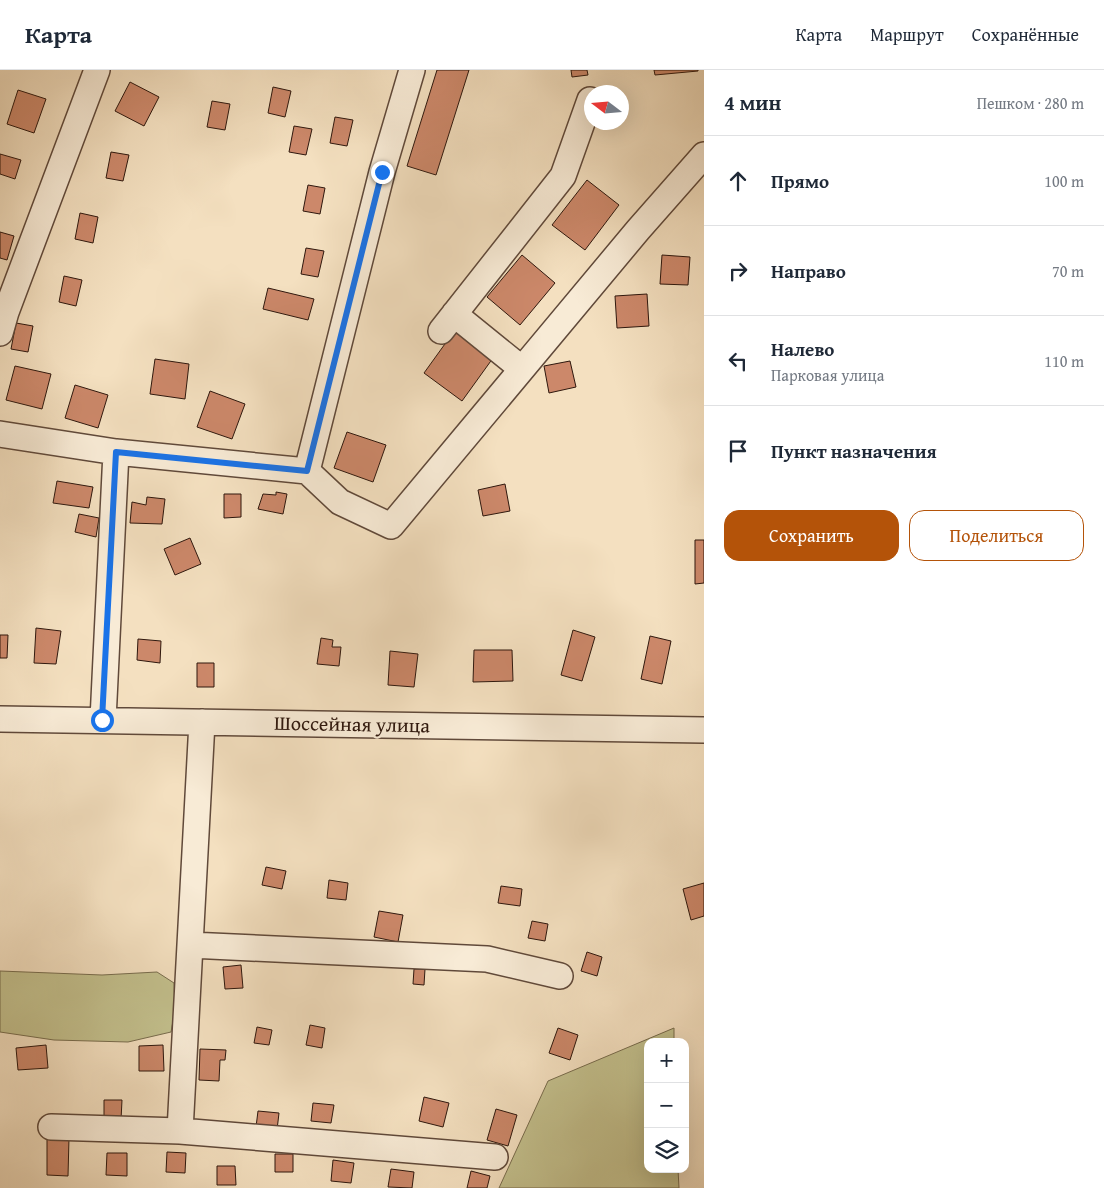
<!DOCTYPE html>
<html lang="ru">
<meta charset="utf-8">
<style>
:root{--surface:#fff;--page:#f2f2f3;--text:#1f2937;--muted:#747a83;--line:#e0e1e3;--accent:#b45309}
body{margin:0;font-family:"Gentium Book Plus",serif;background:var(--page);color:var(--text)}
.controls{position:absolute;right:15px;bottom:15px;display:grid;overflow:hidden;border-radius:10px;box-shadow:0 5px 20px #0002}
.controls button{width:45px;height:45px;display:grid;place-items:center;padding:0;border:0;border-bottom:1px solid var(--line);background:var(--surface);color:var(--text);font:25px sans-serif}
.compass{position:absolute;left:584px;top:15px;width:45px;height:45px;border-radius:50%;background:var(--surface);box-shadow:0 5px 20px #0002;rotate:286deg}
.stop{position:absolute;width:15px;height:15px;margin:-11px;border:4px solid #1a73e8;border-radius:50%;background:#fff}
.stop.end{background:#1a73e8;border-color:#fff;box-shadow:0 1px 5px #0008}
.list{margin:0;padding:0;list-style:none}
h2{display:flex;justify-content:space-between;align-items:center;height:65px;margin:0;padding:0 20px;font-size:21px}
h2 small{font-size:16px;font-weight:400;color:var(--muted)}
.list li{display:grid;grid-template-columns:32px 1fr auto;gap:15px;align-items:center;box-sizing:border-box;height:90px;padding:0 20px;border-top:1px solid var(--line)}
.list b{display:block;font-size:19px;white-space:nowrap}
.list p{margin:0;font-size:16px;white-space:nowrap;color:var(--muted)}
.list em{font-size:16px;font-style:normal;color:var(--muted)}
.actions{display:flex;gap:10px;padding:15px 20px}
.actions a{flex:1;padding:11px 0;border:1px solid var(--accent);border-radius:15px;text-align:center;font-size:18px;color:var(--accent)}
.actions .main{background:var(--accent);color:#fff}
.icon{flex:none;width:28px;height:28px;fill:none;stroke:currentColor;stroke-width:2;stroke-linecap:round;stroke-linejoin:round}
.map{position:relative;flex:none;width:704px;height:1118px;overflow:hidden}
header{display:flex;align-items:center;gap:30px;box-sizing:border-box;height:70px;padding:0 25px;background:var(--surface);border-bottom:1px solid var(--line)}
header strong{font-size:24px}
nav{display:flex;gap:28px;margin-inline-start:auto;font-size:18px}
main{display:flex}
aside{flex:1;background:var(--surface)}
.map>svg:first-child{display:block}
.green{fill:#c3c08d;stroke:#786c4d}
.building{fill:#cc886a;stroke:#2e170d}
.lines{fill:none;stroke-linecap:round;stroke-linejoin:round}
.minor-casing{stroke:#60493a;stroke-width:28}
.minor{stroke:#f8ebd6;stroke-width:25}
.route{stroke:#1a73e8;stroke-width:6}
.labels{text-anchor:middle;stroke-width:4.5;stroke-linejoin:round;paint-order:stroke}
.street-label{font-size:20px;fill:#2e170d;stroke:#f8ebd6}
</style>
<header>
<strong>Карта</strong>
<nav><a>Карта</a><a>Маршрут</a><a>Сохранённые</a></nav>
</header>
<main>
<div class="map">
<svg width="704" height="1118" viewBox="0 0 704 1118">
<rect width="100%" height="100%" fill="#f4e0c0"/>
<filter id="stains"><feTurbulence type="fractalNoise" baseFrequency=".004" numOctaves="4"/><feColorMatrix values="0 0 0 0 .2 0 0 0 0 .09 0 0 0 0 .02 0 0 0 .5 -.17"/></filter>
<radialGradient id="worn" r=".72"><stop offset=".6" stop-color="#630" stop-opacity="0"/><stop offset="1" stop-color="#630" stop-opacity=".3"/></radialGradient>
<path class="green" d="M0,901L102,905L157,902L174,913L175,940L171,962L128,972L54,970L0,962Z
M674,958V972H648V1099H678L679,1118H499L548,1011Z"/>
<path class="building" d="M437,0H469L436,105L407,96Z
M571,0H587L588,5L572,7Z
M654,0H698V1L655,5Z
M130,12L159,27L144,56L115,41Z
M273,17L291,21L285,47L268,43Z
M18,20L46,29L34,63L7,54Z
M212,31L230,34L225,60L207,57Z
M335,47L353,50L347,76L330,73Z
M294,56L312,59L306,85L289,82Z
M111,82L129,85L123,111L106,108Z
M0,84L21,90L15,109L0,104Z
M587,110L619,135L585,180L552,155Z
M308,115L325,118L320,144L303,141Z
M80,143L98,147L93,173L75,169Z
M0,162L14,166L7,190L0,188Z
M306,178L324,181L318,207L301,204Z
M522,185L555,213L520,255L487,227Z
M662,185L690,187L688,215L660,214Z
M64,206L82,210L76,236L59,232Z
M268,218L314,229L308,250L263,239Z
M647,224L649,256L617,258L615,226Z
M16,253L33,256L28,282L11,279Z
M455,260L493,288L462,331L424,303Z
M155,289L189,294L185,329L150,324Z
M570,291L576,317L549,323L544,296Z
M15,296L51,304L42,339L6,330Z
M75,315L108,325L98,358L65,348Z
M210,321L245,334L232,369L197,357Z
M347,362L386,375L373,412L334,398Z
M57,411L93,417L89,438L53,433Z
M505,414L510,441L483,446L478,420Z
M276,422L287,424L283,444L258,439L263,424L276,425Z
M224,424H241V447L224,448Z
M147,427L165,429L162,454L130,453L132,432L146,435Z
M79,444L99,448L96,467L75,462Z
M190,468L201,494L175,505L164,479Z
M695,470H704V513L695,514Z
M36,558L61,561L56,594L34,593Z
M573,560L595,567L582,611L561,605Z
M0,565H8L7,588H0Z
M650,566L671,571L662,614L641,609Z
M321,568L333,570L332,577H341L339,596L317,594Z
M138,569L161,571L160,593L137,590Z
M474,580H512L513,611L473,612Z
M390,581L418,584L414,617L388,615Z
M197,593H214V617H197Z
M266,797L286,801L282,819L262,815Z
M329,810L348,813L346,830L327,828Z
M704,813V846L691,850L683,819Z
M501,816L522,819L520,836L498,833Z
M379,841L403,845L398,872L374,867Z
M532,851L548,854L545,871L528,868Z
M587,882L602,887L597,906L581,901Z
M241,895L243,918L225,919L223,897Z
M414,899H425L424,915L413,914Z
M310,955L325,958L322,978L306,975Z
M257,957L272,960L269,975L254,973Z
M558,958L578,965L570,990L549,983Z
M46,975L48,998L18,1000L16,978Z
M163,975L164,1001H139V976Z
M200,979L226,980L225,990H220L219,1011L199,1010Z
M424,1027L449,1033L443,1057L419,1051Z
M104,1030H122L121,1050L104,1049Z
M313,1033L334,1035L331,1053L311,1051Z
M496,1039L517,1045L508,1076L487,1070Z
M258,1041L279,1043L277,1060L256,1057Z
M47,1067L69,1068L68,1106L47,1105Z
M167,1082L186,1083L185,1103L166,1102Z
M107,1083H127V1106L106,1105Z
M275,1084H293V1102H275Z
M333,1090L354,1093L351,1113L331,1111Z
M217,1096H235L236,1115H217Z
M391,1099L414,1102L412,1118L388,1117Z
M471,1101L490,1106L487,1118H467Z"/>
<g class="lines">
<g class="minor-casing">
<path id="minor" d="M454,244L522,299
M441,261L563,106L590,30
M0,263L6,242L97,0
M0,364L116,382L103,650
M116,382L307,401L340,432L391,456L638,160L704,85
M307,401L382,102L412,0
M0,649L704,660
M190,875L487,889L560,906
M51,1057L180,1061L495,1087
M180,1061L202,652"/>
</g>
<use href="#minor" class="minor"/>
</g>
<g class="lines">
<path class="route" d="M102,650L116,382L307,401L382,102"/>
</g>
<g class="labels">
<g class="street-label">
<text transform="translate(352 654) rotate(1)" y="7">Шоссейная улица</text>
</g>
</g>
<rect width="100%" height="100%" filter="url(#stains)"/>
<rect width="100%" height="100%" fill="url(#worn)"/>
</svg>
<div class="controls">
<button>+</button>
<button>−</button>
<button><svg class="icon" aria-label="layers" viewBox="0 0 24 24"><path d="M12 4l9 5-9 5-9-5zM3 14l9 5 9-5"/></svg></button>
</div>
<svg class="compass" viewBox="-18 -18 36 36"><path d="M0-13l5 13h-10z" fill="#e53935"/><path d="M0 13l5-13h-10z" fill="#747a83"/></svg>
<div class="stop" style="left:102px;top:650px"></div>
<div class="stop end" style="left:382px;top:102px"></div>
</div>
<aside>
<h2>4 мин<small>Пешком · 280 m</small></h2>
<ul class="list">
<li><svg class="icon" aria-label="ahead" viewBox="0 0 24 24"><path d="M12 20V5M6 11l6-6 6 6"/></svg><div><b>Прямо</b></div><em>100 m</em></li>
<li><svg class="icon" aria-label="right" viewBox="0 0 24 24"><path d="M7 20v-9h11M14 6l5 5-5 5"/></svg><div><b>Направо</b></div><em>70 m</em></li>
<li><svg class="icon" aria-label="left" viewBox="0 0 24 24"><path d="M17 20v-9H6M10 6l-5 5 5 5"/></svg><div><b>Налево</b><p>Парковая улица</p></div><em>110 m</em></li>
<li><svg class="icon" aria-label="arrive" viewBox="0 0 24 24"><path d="M6 21V4h12l-3 4 3 4H6"/></svg><div><b>Пункт назначения</b></div></li>
</ul>
<div class="actions"><a class="main">Сохранить</a><a>Поделиться</a></div>
</aside>
</main>
